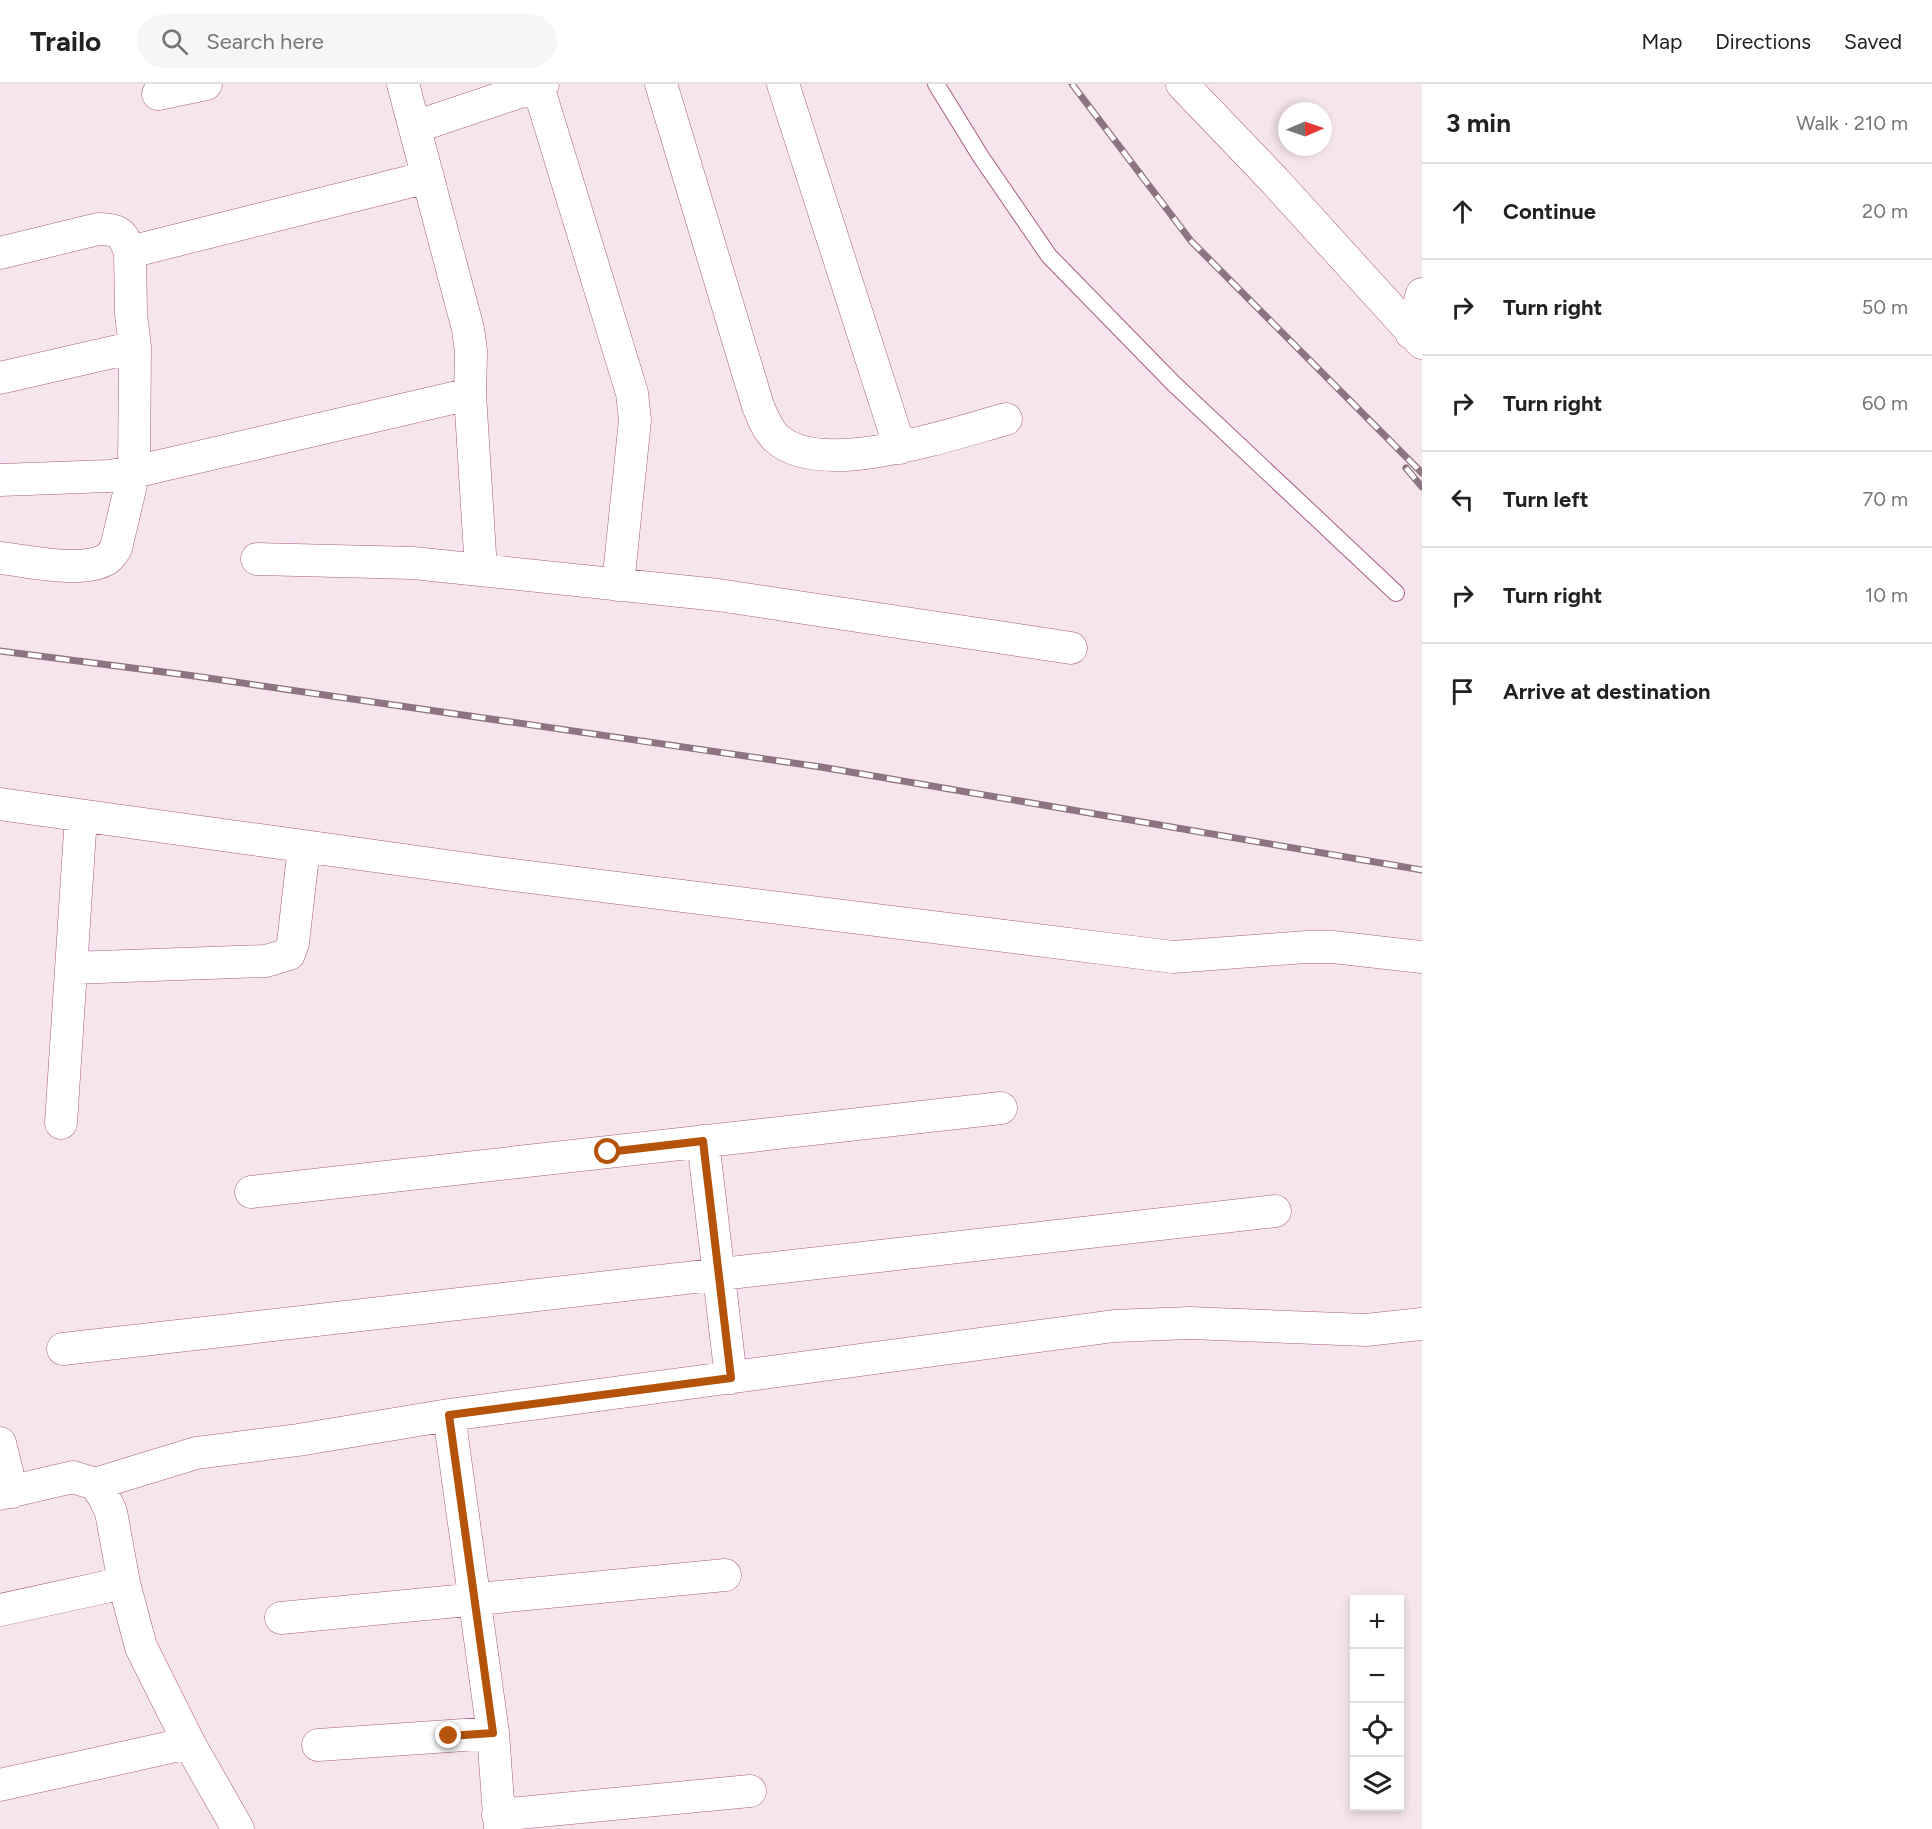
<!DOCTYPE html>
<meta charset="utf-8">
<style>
:root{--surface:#fff;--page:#f6f6f6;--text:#222;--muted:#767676;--line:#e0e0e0}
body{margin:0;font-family:Figtree,sans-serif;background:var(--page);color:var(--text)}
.controls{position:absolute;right:18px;bottom:18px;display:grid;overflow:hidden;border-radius:0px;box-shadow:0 3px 9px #0003}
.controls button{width:54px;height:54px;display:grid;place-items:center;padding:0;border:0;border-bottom:2px solid var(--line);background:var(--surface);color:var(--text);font:30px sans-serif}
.compass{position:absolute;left:1278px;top:18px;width:54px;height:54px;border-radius:50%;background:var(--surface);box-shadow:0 3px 9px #0003;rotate:88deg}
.stop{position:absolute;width:18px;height:18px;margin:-14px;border:4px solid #b45309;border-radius:50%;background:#fff}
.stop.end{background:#b45309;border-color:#fff;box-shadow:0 2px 6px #0008}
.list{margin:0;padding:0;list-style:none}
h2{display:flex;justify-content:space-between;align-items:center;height:78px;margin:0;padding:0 24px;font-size:26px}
h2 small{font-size:20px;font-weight:400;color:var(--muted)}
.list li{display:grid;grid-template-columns:39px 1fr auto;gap:18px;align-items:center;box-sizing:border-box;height:96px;padding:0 24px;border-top:2px solid var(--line)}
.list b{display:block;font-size:22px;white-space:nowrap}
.list em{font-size:20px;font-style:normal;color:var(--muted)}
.icon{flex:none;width:33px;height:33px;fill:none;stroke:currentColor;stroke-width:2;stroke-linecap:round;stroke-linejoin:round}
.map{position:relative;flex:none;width:1422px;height:1745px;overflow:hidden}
header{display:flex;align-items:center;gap:36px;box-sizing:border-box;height:84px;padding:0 30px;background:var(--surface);border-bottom:2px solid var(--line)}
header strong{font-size:28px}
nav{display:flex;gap:33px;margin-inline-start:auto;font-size:21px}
.search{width:420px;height:54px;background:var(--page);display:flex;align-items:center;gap:15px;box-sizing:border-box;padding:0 21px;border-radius:33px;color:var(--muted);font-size:22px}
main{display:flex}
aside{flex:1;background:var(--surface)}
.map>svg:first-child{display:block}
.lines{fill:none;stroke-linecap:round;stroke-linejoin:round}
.service-casing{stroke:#a85c81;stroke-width:18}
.minor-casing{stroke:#a85c81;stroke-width:33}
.service{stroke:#fff;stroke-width:16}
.minor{stroke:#fff;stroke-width:32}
.rail-casing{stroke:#8e7480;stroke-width:7}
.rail{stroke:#fff;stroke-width:4.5;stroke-dasharray:14;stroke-linecap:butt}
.route{stroke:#b45309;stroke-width:8}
</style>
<header>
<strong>Trailo</strong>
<div class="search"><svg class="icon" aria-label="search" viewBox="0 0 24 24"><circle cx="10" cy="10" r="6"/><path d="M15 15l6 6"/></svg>Search here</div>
<nav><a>Map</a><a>Directions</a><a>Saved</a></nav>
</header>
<main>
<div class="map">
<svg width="1422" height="1745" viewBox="0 0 1422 1745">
<rect width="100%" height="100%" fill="#f7e5ed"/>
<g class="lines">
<g class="service-casing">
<path id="service" d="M936,0L981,73L1049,172L1174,300L1396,509"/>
</g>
<g class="minor-casing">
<path id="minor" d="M403,0L468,245L471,267L470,310L481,486
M661,0L758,322C763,334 767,345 776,354C821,396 954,349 1006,335
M783,0L900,364
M1182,0L1274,96L1422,259
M538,2L632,309L635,336L618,501
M158,10L206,0
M415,43L543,0
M0,169L98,145C120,146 122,148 130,168L428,93
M1411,249L1422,210
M0,294L135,263
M0,396L109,392L134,388L470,310
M0,474C29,477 82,490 107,475C111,472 114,467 116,464L134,388L135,263L131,230L130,168
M257,475L413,479L718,511L1071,564
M0,720L497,789L1173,873L1306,863H1333L1422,873
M71,884L266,877L289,870L293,859L304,763
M61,1039L81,732
M703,1057L731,1294
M251,1108L1001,1024
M63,1265L1275,1127
M449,1331L493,1649L500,1745
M0,1359L12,1408
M95,1400L196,1369L298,1356L449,1331L1114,1242L1190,1239L1366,1246L1422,1240
M0,1410L73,1393L95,1400L104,1413L111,1428L124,1499L141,1563L189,1659L238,1745
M0,1526L124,1499
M281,1534L725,1491
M318,1661L493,1649
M0,1701L189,1659
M498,1731L750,1707"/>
</g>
<use href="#service" class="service"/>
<use href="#minor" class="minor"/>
<g class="rail-casing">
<path id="rail" d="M1072,0L1191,157L1422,389
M1406,384L1422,403
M0,567L187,591L821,683L1422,786"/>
</g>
<use href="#rail" class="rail"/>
</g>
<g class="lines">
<path class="route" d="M449,1652L493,1649L449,1331L731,1294L703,1057L608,1068"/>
</g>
</svg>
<div class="controls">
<button>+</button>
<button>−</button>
<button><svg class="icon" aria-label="locate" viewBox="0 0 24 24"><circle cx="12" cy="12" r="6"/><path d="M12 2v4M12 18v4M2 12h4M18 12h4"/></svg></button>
<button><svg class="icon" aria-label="layers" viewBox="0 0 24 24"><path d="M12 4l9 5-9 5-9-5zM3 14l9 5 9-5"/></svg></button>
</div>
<svg class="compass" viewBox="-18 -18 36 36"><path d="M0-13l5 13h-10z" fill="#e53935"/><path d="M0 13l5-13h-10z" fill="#767676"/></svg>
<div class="stop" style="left:608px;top:1068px"></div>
<div class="stop end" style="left:449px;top:1652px"></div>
</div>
<aside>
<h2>3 min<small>Walk · 210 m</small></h2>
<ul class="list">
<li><svg class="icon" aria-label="ahead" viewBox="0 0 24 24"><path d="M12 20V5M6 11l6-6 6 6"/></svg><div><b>Continue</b></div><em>20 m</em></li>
<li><svg class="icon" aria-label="right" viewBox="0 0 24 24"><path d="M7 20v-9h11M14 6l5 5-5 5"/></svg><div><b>Turn right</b></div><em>50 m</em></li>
<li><svg class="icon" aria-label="right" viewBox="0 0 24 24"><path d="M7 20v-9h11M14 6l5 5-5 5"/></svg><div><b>Turn right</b></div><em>60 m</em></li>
<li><svg class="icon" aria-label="left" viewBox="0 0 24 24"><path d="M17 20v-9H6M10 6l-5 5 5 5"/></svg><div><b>Turn left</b></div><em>70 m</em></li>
<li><svg class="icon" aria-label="right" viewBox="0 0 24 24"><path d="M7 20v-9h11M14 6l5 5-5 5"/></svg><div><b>Turn right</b></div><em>10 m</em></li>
<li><svg class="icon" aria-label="arrive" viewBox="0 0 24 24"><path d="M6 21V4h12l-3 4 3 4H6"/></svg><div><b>Arrive at destination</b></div></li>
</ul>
</aside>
</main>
